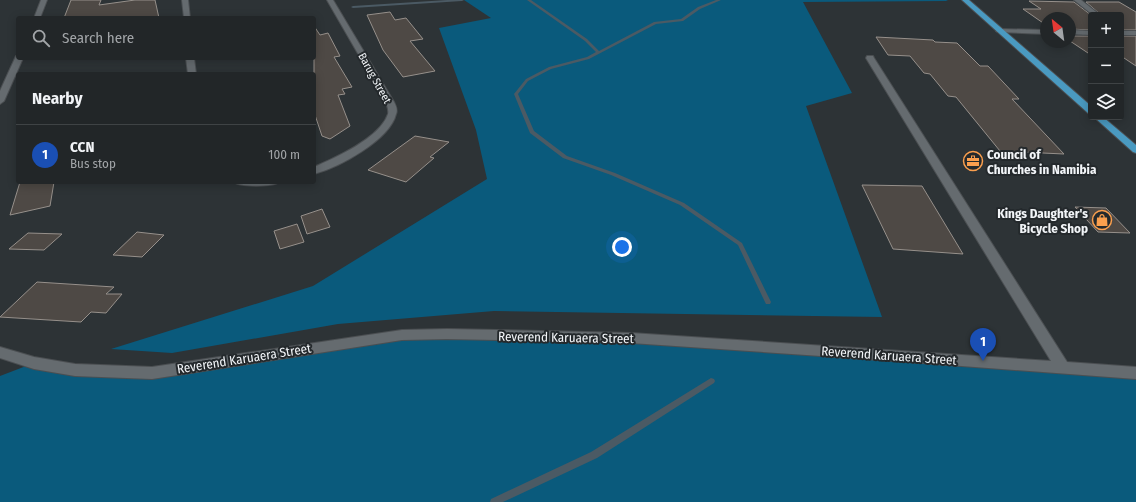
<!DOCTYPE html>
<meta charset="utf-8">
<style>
:root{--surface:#222628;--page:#2e3234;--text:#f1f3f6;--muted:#a2a5a8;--line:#3f4345;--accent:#bca0f2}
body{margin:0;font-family:"Fira Sans Condensed",sans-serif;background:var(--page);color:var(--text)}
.controls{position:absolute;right:12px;top:12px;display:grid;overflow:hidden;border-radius:4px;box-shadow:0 2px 10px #0003}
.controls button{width:36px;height:36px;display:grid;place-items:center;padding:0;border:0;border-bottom:1px solid var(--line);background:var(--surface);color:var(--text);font:20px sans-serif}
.compass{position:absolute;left:1040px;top:12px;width:36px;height:36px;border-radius:50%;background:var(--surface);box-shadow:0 2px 10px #0003;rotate:331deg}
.you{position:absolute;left:622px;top:247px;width:14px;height:14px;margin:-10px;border:3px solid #fff;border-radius:50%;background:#1a73e8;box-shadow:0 0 0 6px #1a73e833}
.badge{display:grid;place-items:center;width:26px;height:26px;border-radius:50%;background:var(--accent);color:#fff;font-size:13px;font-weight:700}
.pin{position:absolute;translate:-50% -33px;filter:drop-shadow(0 1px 2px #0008)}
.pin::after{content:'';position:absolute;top:21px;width:14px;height:12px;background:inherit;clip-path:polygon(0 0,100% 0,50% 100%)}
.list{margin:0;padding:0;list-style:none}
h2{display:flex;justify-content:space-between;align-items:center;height:52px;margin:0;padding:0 16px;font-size:17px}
h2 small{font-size:13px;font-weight:400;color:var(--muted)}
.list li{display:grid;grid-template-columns:26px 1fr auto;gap:12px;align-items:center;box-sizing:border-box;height:60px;padding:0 16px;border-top:1px solid var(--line)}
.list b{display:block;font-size:15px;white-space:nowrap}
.list p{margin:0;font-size:13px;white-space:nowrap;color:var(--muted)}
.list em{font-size:13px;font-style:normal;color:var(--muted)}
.icon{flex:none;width:22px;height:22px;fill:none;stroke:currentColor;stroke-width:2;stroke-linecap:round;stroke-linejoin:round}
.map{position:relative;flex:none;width:1136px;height:502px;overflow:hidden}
.search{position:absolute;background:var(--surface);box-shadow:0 2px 10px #0003;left:16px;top:16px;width:300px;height:44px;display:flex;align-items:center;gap:10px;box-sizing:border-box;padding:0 14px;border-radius:4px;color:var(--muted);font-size:15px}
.panel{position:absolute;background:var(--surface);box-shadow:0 2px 10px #0003;left:16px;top:72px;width:300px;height:112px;border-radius:4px}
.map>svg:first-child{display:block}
.green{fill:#0a5a7c}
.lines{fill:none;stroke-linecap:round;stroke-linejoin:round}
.stream{fill:#4b5a64;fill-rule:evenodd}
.building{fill:#4e4945;stroke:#96908b}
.minor-casing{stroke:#4b4f52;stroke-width:2}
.major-casing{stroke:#4b4f52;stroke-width:2}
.minor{fill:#656b6f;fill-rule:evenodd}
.major{fill:#4a9ac1;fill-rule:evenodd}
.labels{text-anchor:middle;stroke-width:4;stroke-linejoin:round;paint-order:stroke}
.far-street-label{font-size:11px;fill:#f2f5f8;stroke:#24292c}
.poi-label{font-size:13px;font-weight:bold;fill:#f2f5f8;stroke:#24292c;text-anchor:start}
.street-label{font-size:13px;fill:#f2f5f8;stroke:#24292c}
</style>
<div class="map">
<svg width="1136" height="502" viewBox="0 0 1136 502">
<rect width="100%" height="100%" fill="#2d3336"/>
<path class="green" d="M464,0H946L948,1L803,2L852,93L806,106L882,317L494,311L338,324L172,353L111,349L313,286L487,179L476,130L439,28L491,18Z
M402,335L631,338L1136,373V502H0V376L34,363L116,372Z"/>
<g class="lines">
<path class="stream" d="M447,0H464L462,1L353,8L351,7L353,6Z
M527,0H531L587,39L599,51L654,22L681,19L698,7L716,0H721L700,9L683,21L656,24L589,59L551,69L528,81L518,94L534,131L567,156L615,173L684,203L742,243L771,302L770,304H766L765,302L738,245L680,205L611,175L563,158L530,133L514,94L526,79L549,67L587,57L596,52L585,41Z
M711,378L714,379L715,381L714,383L597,458L503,502H490L491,499L591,452Z"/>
</g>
<path class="building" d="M71,0H101L99,5L135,0H155L159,18H64Z
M1029,1L1074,2L1091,15V30L1070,29V18H1046V25L1023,9H1041Z
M1086,2H1119L1136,12V30H1121V15H1101Z
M390,12L395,20L406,18L423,39L410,41L435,71L403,77L383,50L367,15Z
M314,26L320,35L328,33L340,56L334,57L352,87L342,89L345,94L338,95L350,126L330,139L322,136L314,112Z
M1070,36H1091V55L1070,41Z
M1121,36H1136V66L1121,56Z
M876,37L933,40L935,42L957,43L980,66H988L1019,99H1012L1064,154L1000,151L956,97L948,96L930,74L924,73L910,56L888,55Z
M415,136L449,142L430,157L434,158L406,182L368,170Z
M20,182H54L50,206L10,215Z
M862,185L922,186L963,254L893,249Z
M1075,207L1106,208L1130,233L1098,232Z
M322,209L330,227L307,234L301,216Z
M297,224L304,242L280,249L274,231Z
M137,232L164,235L142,257L113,255Z
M28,233L62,234L44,250L9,249Z
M37,282L114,287L106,294H122L106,313L91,312L81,322L0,317Z"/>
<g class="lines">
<g class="minor-casing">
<path id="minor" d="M41,0H47L40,18H34Z
M182,0H188L190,18H184Z
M327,0H333L394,102C396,106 398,110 396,114C390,140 338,168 314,174V167C335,158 380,138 388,114C389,110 387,106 386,102Z
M1074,0H1081L1100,15H1093Z
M1000,29L1046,30V34L998,32L996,31Z
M1070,30L1091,31V35L1070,34Z
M1121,31H1136V35H1121Z
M16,56L23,58L4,101L0,104V91Z
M867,56H873L874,58L1067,362L1136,367V379L895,361L631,343L447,339L402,340L152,379L75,376L34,369L0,358V347L34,357L75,364L152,367L402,330L447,329L631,333L1051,361L866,58Z
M186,58H194L196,74H188Z
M234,182H279C275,187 238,187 234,182Z"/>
</g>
<g class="major-casing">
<path id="major" d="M962,0H969L1091,106V114L1088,113Z
M1094,117H1103L1136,145V153L1133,152Z"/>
</g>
<use href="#minor" class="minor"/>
<use href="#major" class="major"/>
</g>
<defs>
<g id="office-ring" transform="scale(1)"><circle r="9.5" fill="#24292c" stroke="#fa9f4e" stroke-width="1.5"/><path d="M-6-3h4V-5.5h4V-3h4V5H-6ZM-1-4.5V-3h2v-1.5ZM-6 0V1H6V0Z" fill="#fa9f4e"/></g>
<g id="shop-ring" transform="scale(1)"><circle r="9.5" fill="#24292c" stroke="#fa9f4e" stroke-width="1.5"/><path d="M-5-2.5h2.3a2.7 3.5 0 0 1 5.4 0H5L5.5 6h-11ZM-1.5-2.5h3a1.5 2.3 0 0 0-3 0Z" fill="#fa9f4e"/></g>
</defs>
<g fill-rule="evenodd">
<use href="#office-ring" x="973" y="161"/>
<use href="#shop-ring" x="1102" y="220"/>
</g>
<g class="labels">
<g class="far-street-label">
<text transform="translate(375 78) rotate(61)" y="4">Barug Street</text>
</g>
<g class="poi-label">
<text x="987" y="159">Council of<tspan x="987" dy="15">Churches in Namibia</tspan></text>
<text x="1088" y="218" text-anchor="end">Kings Daughter's<tspan x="1088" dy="15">Bicycle Shop</tspan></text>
</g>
<g class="street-label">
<text transform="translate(566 337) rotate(1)" y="5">Reverend Karuaera Street</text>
<text transform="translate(889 355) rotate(4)" y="5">Reverend Karuaera Street</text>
<text transform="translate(244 358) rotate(-9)" y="5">Reverend Karuaera Street</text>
</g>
</g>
</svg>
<div class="controls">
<button>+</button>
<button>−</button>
<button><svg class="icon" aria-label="layers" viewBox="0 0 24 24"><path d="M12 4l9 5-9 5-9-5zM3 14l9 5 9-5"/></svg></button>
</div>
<svg class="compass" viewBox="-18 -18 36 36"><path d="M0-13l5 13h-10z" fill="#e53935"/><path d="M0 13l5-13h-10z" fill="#a2a5a8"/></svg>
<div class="you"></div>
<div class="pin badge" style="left:983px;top:361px;background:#1a4fb4">1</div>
<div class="search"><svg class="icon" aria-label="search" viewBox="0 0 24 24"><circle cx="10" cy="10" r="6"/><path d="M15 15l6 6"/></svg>Search here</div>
<section class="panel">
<h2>Nearby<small></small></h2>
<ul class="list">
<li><span class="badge" style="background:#1a4fb4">1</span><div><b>CCN</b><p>Bus stop</p></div><em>100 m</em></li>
</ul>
</section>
</div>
